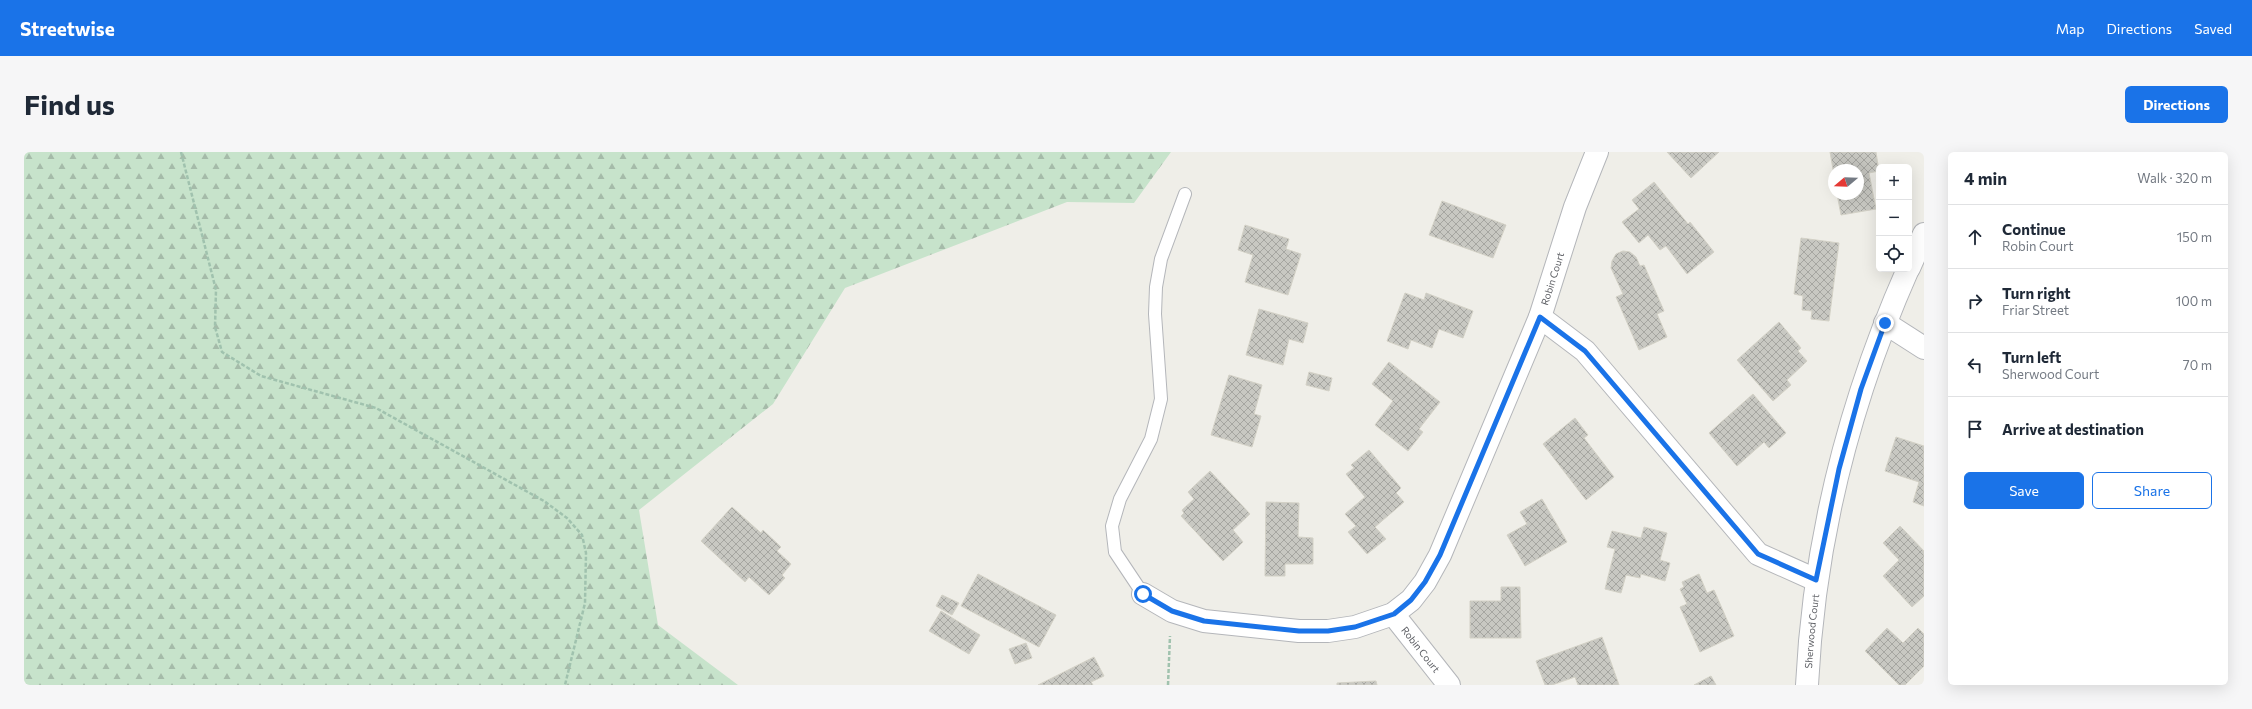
<!DOCTYPE html>
<meta charset="utf-8">
<style>
:root{--surface:#fff;--page:#f6f6f7;--text:#1f2937;--muted:#747a83;--line:#e0e1e3;--accent:#1a73e8}
body{margin:0;font-family:Commissioner,sans-serif;background:var(--page);color:var(--text)}
.controls{position:absolute;right:12px;top:12px;display:grid;overflow:hidden;border-radius:6px;box-shadow:0 4px 16px #0002}
.controls button{width:36px;height:36px;display:grid;place-items:center;padding:0;border:0;border-bottom:1px solid var(--line);background:var(--surface);color:var(--text);font:20px sans-serif}
.compass{position:absolute;left:1804px;top:12px;width:36px;height:36px;border-radius:50%;background:var(--surface);box-shadow:0 4px 16px #0002;rotate:251deg}
.stop{position:absolute;width:12px;height:12px;margin:-9px;border:3px solid #1a73e8;border-radius:50%;background:#fff}
.stop.end{background:#1a73e8;border-color:#fff;box-shadow:0 1px 4px #0008}
.list{margin:0;padding:0;list-style:none}
h2{display:flex;justify-content:space-between;align-items:center;height:52px;margin:0;padding:0 16px;font-size:17px}
h2 small{font-size:13px;font-weight:400;color:var(--muted)}
.list li{display:grid;grid-template-columns:26px 1fr auto;gap:12px;align-items:center;box-sizing:border-box;height:64px;padding:0 16px;border-top:1px solid var(--line)}
.list b{display:block;font-size:15px;white-space:nowrap}
.list p{margin:0;font-size:13px;white-space:nowrap;color:var(--muted)}
.list em{font-size:13px;font-style:normal;color:var(--muted)}
.actions{display:flex;gap:8px;padding:12px 16px}
.actions a{flex:1;padding:9px 0;border:1px solid var(--accent);border-radius:6px;text-align:center;font-size:14px;color:var(--accent)}
.actions .main{background:var(--accent);color:#fff}
.icon{flex:none;width:22px;height:22px;fill:none;stroke:currentColor;stroke-width:2;stroke-linecap:round;stroke-linejoin:round}
.map{position:relative;flex:none;width:1900px;height:533px;overflow:hidden;border-radius:6px}
header{display:flex;align-items:center;gap:24px;box-sizing:border-box;height:56px;padding:0 20px;background:var(--accent);color:#fff}
header strong{font-size:19px}
nav{display:flex;gap:22px;margin-inline-start:auto;font-size:14px}
.intro{display:flex;align-items:center;justify-content:space-between;box-sizing:border-box;height:96px;padding:0 24px}
h1{margin:0;font-size:28px}
.button{padding:10px 18px;border-radius:6px;background:var(--accent);color:#fff;font-size:14px;font-weight:700}
main{display:flex;gap:24px;padding:0 24px}
aside{flex:1;background:var(--surface);border-radius:6px;box-shadow:0 4px 16px #0002}
.map>svg:first-child{display:block}
.forest{fill:url(#forest-firs)}
.building{fill:url(#building-cross-hatch);stroke:#d3d1c6}
.lines{fill:none;stroke-linecap:round;stroke-linejoin:round}
.lane-casing{stroke:#b4b6ba;stroke-width:14}
.street-casing{stroke:#b4b6ba;stroke-width:24}
.path{stroke:#a0c2ae;stroke-width:2.5;stroke-dasharray:4 2;stroke-linecap:butt}
.lane{stroke:#fff;stroke-width:12}
.street{stroke:#fff;stroke-width:22}
.route{stroke:#1a73e8;stroke-width:5}
.labels{text-anchor:middle;stroke-width:4;stroke-linejoin:round;paint-order:stroke}
.street-label{font-size:10px;fill:#5f6166;stroke:#fff}
</style>
<header>
<strong>Streetwise</strong>
<nav><a>Map</a><a>Directions</a><a>Saved</a></nav>
</header>
<div class="intro"><h1>Find us</h1><a class="button">Directions</a></div>
<main>
<div class="map">
<svg width="1900" height="533" viewBox="0 0 1900 533">
<defs>
<pattern id="forest-firs" width="22" height="20" patternUnits="userSpaceOnUse"><rect width="22" height="20" fill="#c7e3cb"/><path d="M5 1l3.5 6h-7zM16 11l3.5 6h-7z" fill="#a5bba9"/></pattern>
<pattern id="building-cross-hatch" width="8" height="8" patternUnits="userSpaceOnUse"><rect width="8" height="8" fill="#c8c8c2"/><path d="M0 0l8 8M0 8l8-8" fill="none" stroke="#a6a6a1"/></pattern>
</defs>
<rect width="100%" height="100%" fill="#efeee8"/>
<path class="forest" d="M0,0H1147L1110,51L1043,50L821,136L749,252L615,358L634,473L714,533H0Z"/>
<path class="building" d="M1643,0H1695L1667,26Z
M1806,0H1852L1855,19L1845,21L1852,57L1817,63L1813,42H1834V18H1810V23Z
M1630,30L1664,72L1666,70L1690,100L1663,122L1642,94L1636,98L1624,83L1615,91L1598,70L1615,57L1608,48Z
M1418,49L1482,73L1469,106L1405,83Z
M1221,73L1265,87L1262,97L1277,102L1264,143L1221,130L1229,103L1214,98Z
M1777,86L1815,91L1805,169L1787,167L1788,159L1778,158L1779,144L1770,142Z
M1599,99L1606,100L1612,105L1616,114L1620,113L1640,159L1633,162L1643,185L1615,198L1592,145L1599,142L1587,116L1588,109L1592,102Z
M1381,141L1400,148L1402,141L1449,159L1439,186L1415,177L1408,196L1387,188L1384,197L1363,189Z
M1235,157L1284,171L1279,191L1265,187L1259,213L1222,203Z
M1755,170L1777,196L1774,199L1783,209L1763,228L1767,233L1749,249L1713,208Z
M1365,210L1416,250L1395,277L1399,280L1384,299L1351,273L1369,249L1348,232Z
M1285,220L1308,226L1305,239L1282,233Z
M1205,223L1238,233L1230,262L1237,264L1228,295L1187,283Z
M1729,242L1762,281L1745,296L1740,290L1713,314L1685,281Z
M1551,266L1564,283L1560,286L1590,325L1562,348L1519,292Z
M1872,285L1900,294V354L1889,350L1895,330L1861,319Z
M1345,298L1377,336L1372,341L1380,350L1351,375L1362,387L1343,402L1324,380L1332,374L1321,362L1341,345L1322,322L1330,316L1327,313Z
M1186,319L1226,362L1209,378L1219,390L1199,409L1157,364L1160,361L1158,358L1170,347L1164,340Z
M1518,347L1543,390L1501,414L1483,383L1503,372L1496,360Z
M1242,350L1275,351L1274,385L1289,386V412H1261V424H1241Z
M708,355L737,381L739,378L757,395L753,399L767,412L758,423L761,426L745,443L725,425L721,430L677,389Z
M1876,374L1900,399V444L1888,455L1859,424L1875,408L1859,391Z
M1620,375L1643,381L1636,408L1646,411L1641,429L1617,422L1616,426L1602,423L1597,441L1581,437L1591,397L1583,395L1588,379L1617,386Z
M954,422L1032,463L1015,495L937,454Z
M1675,422L1683,441L1690,438L1710,484L1676,500L1656,455L1663,452L1656,437L1660,435L1658,430Z
M1477,435H1496L1497,486H1446V449H1477Z
M918,443L935,451L928,463L912,454Z
M917,459L956,483L945,502L905,479Z
M1863,476L1879,491L1894,476L1900,482V514L1881,533H1875L1841,499Z
M1578,485L1595,533H1554L1551,525L1528,533H1521L1512,509Z
M1002,491L1008,506L991,512L985,497Z
M1070,505L1080,524L1067,530L1069,533H1014Z
M1687,524L1692,533H1670Z
M1352,529L1353,533H1313V531Z"/>
<g class="lines">
<g class="lane-casing">
<path id="lane" d="M1119,442L1091,400L1088,374L1096,347L1127,287L1137,247L1131,162L1132,135L1137,107L1161,42"/>
</g>
<g class="street-casing">
<g id="street">
<path d="M1885,116L1900,82"/>
<path d="M1516,165L1561,199L1734,402L1792,428"/>
<path d="M1861,171L1900,196"/>
<path id="s1" d="M1119,442L1148,459L1180,469L1275,479H1304L1331,475L1369,462L1387,448L1401,430L1416,403L1516,165L1551,55L1573,0"/>
<path id="s2" d="M1369,462L1425,533"/>
<path id="s3" d="M1783,533C1790,389 1826,248 1884,117"/>
</g>
</g>
<path class="path" d="M157,0L192,138L191,175L198,200L237,224L352,256L520,349L543,366L558,383L562,401L561,451L541,533
M1144,533L1146,484"/>
<use href="#lane" class="lane"/>
<use href="#street" class="street"/>
</g>
<g class="lines">
<path class="route" d="M1119,442L1148,459L1180,469L1275,479H1304L1331,475L1370,462L1387,448L1401,430L1416,403L1516,165L1561,199L1734,402L1792,428L1815,317L1837,237L1861,171"/>
</g>
<g class="labels">
<g class="street-label">
<text dy="4" stroke="none"><textPath href="#s1" startOffset="634">Robin Court</textPath></text>
<text dy="4" stroke="none"><textPath href="#s3" startOffset="54">Sherwood Court</textPath></text>
<text dy="4" stroke="none"><textPath href="#s2" startOffset="45">Robin Court</textPath></text>
</g>
</g>
</svg>
<div class="controls">
<button>+</button>
<button>−</button>
<button><svg class="icon" aria-label="locate" viewBox="0 0 24 24"><circle cx="12" cy="12" r="6"/><path d="M12 2v4M12 18v4M2 12h4M18 12h4"/></svg></button>
</div>
<svg class="compass" viewBox="-18 -18 36 36"><path d="M0-13l5 13h-10z" fill="#e53935"/><path d="M0 13l5-13h-10z" fill="#747a83"/></svg>
<div class="stop" style="left:1119px;top:442px"></div>
<div class="stop end" style="left:1861px;top:171px"></div>
</div>
<aside>
<h2>4 min<small>Walk · 320 m</small></h2>
<ul class="list">
<li><svg class="icon" aria-label="ahead" viewBox="0 0 24 24"><path d="M12 20V5M6 11l6-6 6 6"/></svg><div><b>Continue</b><p>Robin Court</p></div><em>150 m</em></li>
<li><svg class="icon" aria-label="right" viewBox="0 0 24 24"><path d="M7 20v-9h11M14 6l5 5-5 5"/></svg><div><b>Turn right</b><p>Friar Street</p></div><em>100 m</em></li>
<li><svg class="icon" aria-label="left" viewBox="0 0 24 24"><path d="M17 20v-9H6M10 6l-5 5 5 5"/></svg><div><b>Turn left</b><p>Sherwood Court</p></div><em>70 m</em></li>
<li><svg class="icon" aria-label="arrive" viewBox="0 0 24 24"><path d="M6 21V4h12l-3 4 3 4H6"/></svg><div><b>Arrive at destination</b></div></li>
</ul>
<div class="actions"><a class="main">Save</a><a>Share</a></div>
</aside>
</main>
